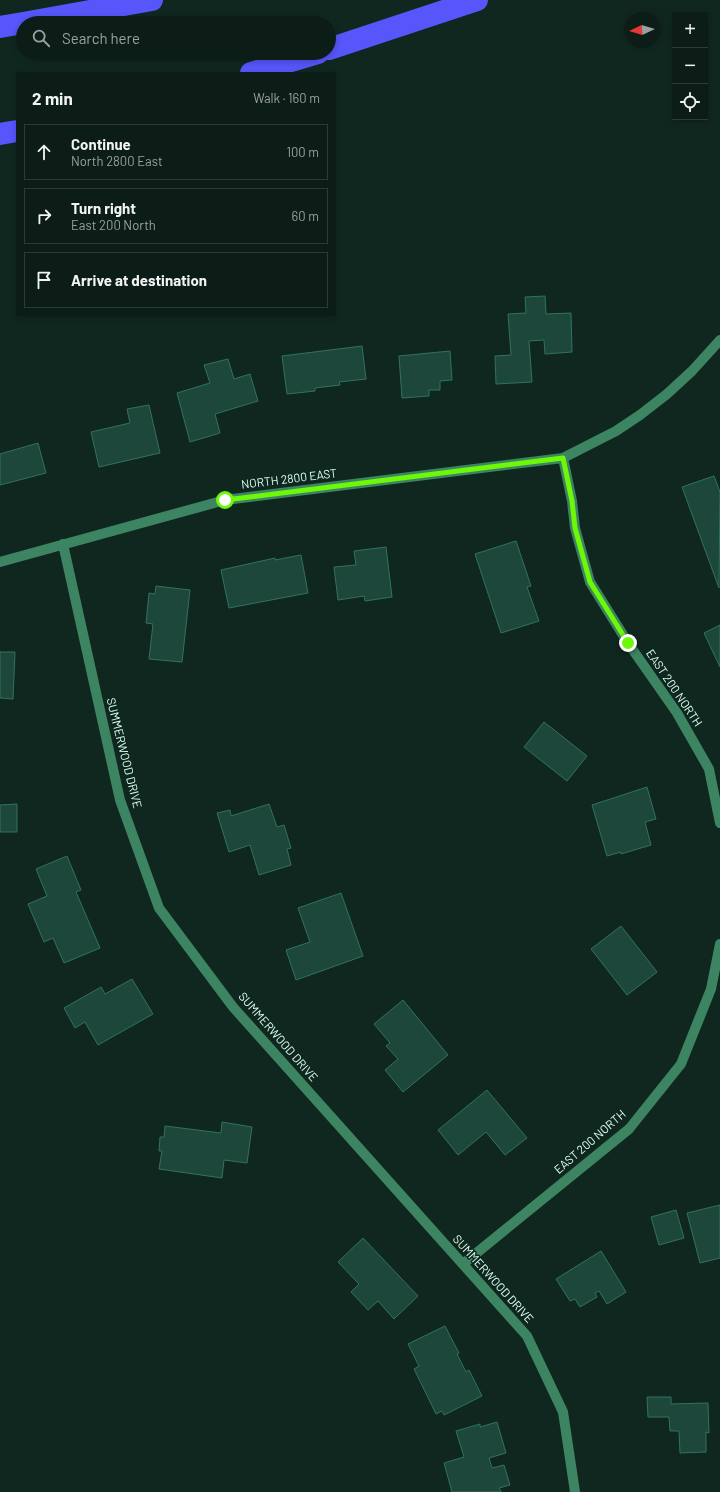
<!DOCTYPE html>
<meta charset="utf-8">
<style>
:root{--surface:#0c1d17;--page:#152620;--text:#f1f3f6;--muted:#9aa2a1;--line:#2c3b36}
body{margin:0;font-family:Barlow,sans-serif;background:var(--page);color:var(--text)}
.controls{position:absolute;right:12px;top:12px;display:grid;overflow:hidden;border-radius:0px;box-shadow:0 2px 6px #0003}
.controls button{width:36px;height:36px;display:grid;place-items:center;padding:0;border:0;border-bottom:1px solid var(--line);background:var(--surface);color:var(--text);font:20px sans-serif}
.compass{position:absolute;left:624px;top:12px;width:36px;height:36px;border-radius:50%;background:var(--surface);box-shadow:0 2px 6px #0003;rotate:266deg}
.stop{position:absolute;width:12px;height:12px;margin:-9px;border:3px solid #6ef809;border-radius:50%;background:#fff}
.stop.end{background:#6ef809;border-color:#fff;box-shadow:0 1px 4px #0008}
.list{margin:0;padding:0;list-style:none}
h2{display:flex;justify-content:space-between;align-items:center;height:52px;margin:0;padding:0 16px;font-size:17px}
h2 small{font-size:13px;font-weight:400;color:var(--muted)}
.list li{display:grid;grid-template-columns:26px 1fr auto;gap:12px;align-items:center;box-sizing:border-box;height:56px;margin:0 8px 8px;padding:0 8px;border:1px solid var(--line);border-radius:0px}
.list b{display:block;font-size:15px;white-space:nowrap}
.list p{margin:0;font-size:13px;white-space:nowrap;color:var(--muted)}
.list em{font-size:13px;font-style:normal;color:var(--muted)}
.icon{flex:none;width:22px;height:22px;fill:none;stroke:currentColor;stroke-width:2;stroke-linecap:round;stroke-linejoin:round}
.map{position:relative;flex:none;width:720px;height:1492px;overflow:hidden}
.search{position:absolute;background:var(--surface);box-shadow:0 2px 6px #0003;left:16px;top:16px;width:320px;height:44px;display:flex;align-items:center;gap:10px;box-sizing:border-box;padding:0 14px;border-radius:22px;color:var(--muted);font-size:15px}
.panel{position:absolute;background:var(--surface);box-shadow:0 2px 6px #0003;left:16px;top:72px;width:320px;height:244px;border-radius:0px}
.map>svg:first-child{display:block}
.building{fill:#1d473a;stroke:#30735d}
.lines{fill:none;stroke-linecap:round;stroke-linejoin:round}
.minor{stroke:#3d8462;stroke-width:10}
.highway{stroke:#5656fa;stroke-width:22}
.route{stroke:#6ef809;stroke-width:5}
.labels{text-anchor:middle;stroke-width:3;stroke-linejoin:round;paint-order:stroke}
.street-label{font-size:12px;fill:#d7feee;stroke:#10271f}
</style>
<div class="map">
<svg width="720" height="1492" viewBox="0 0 720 1492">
<rect width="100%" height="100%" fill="#10271f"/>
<path class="building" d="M545,296L546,314L571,313L572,352L545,354L544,340L529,341L532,382L496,384L495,356L511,355L508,314L526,313L525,297Z
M362,346L366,379L339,382L340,385L315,388V391L287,394L282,356Z
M450,351L452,380L440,381V390H429V396L402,398L399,356Z
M228,359L234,379L250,374L258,401L215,414L220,433L190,442L177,393L210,383L204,365Z
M149,405L160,453L99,467L91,432L130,423L127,409Z
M38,443L46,473L0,485V454Z
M714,476L720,492L719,588L682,487Z
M516,541L531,586L527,587L539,621L501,633L475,554Z
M386,547L392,597L365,601L364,596L338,600L334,567L356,565L354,551Z
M301,555L308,593L229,608L221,570L275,558V560Z
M156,586L190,590L182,662L149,659L153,624L146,623L149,593L155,594Z
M720,625V667L704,633Z
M0,652H15L13,699L0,698Z
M544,722L587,756L567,781L524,747Z
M647,787L656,819L645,822L651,845L621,854V852L607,856L592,805Z
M17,804V832H0V805Z
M269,804L277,827L284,825L291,848L287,849L291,865L259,875L250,845L229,852L217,813L230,810L231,816Z
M67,856L81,890L76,892L100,948L64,963L53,938L44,942L28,904L47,896L36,869Z
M341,893L363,956L296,980L286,950L310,942L298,908Z
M621,926L657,972L627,995L591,949Z
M132,979L153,1014L98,1045L85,1022L75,1028L64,1008L101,987L105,994Z
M403,1000L448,1055L403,1092L385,1070L398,1059L386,1046L390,1043L374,1024Z
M487,1090L527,1138L505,1155L486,1132L458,1155L438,1130Z
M222,1122L252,1127L247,1163L224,1160L222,1178L159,1169L162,1151H159L160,1137H164L165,1126L221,1133Z
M720,1205V1258L700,1263L687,1213Z
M676,1210L684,1238L659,1245L651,1217Z
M363,1238L418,1296L394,1319L378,1301L368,1310L351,1292L359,1284L338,1262Z
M601,1251L626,1292L607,1304L599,1291L595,1293L597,1297L580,1307L575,1299L570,1301L556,1279Z
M445,1326L459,1353L457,1354L466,1372L469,1370L482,1396L444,1415L442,1411L436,1414L414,1369L419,1366L408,1344Z
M647,1397H671V1404L708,1403L709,1433L706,1432V1452L680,1453L679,1431H670L669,1417H648Z
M497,1422L506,1453L489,1458L492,1468L504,1465L510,1485L499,1488L501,1492H452L444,1463L464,1457L456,1431L480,1424V1427Z"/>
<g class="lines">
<path class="minor" d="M563,458L572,501L575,528L590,582L628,643L677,713L709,769L720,823
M63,544L120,800L159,908L233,1007L527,1336L563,1412L575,1492
M0,562L225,500L563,458L616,431L640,415L667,394L692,371L720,340
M463,1264L629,1129L681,1064L711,989L720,944"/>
<path class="highway" d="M23,23L152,0
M0,27L23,23
M329,49L477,0
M251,73L318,53
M0,134L17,131"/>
</g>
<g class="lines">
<path class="route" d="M225,500L563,458L572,501L575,528L590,582L628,643"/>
</g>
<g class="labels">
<g class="street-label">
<text transform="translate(289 479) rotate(-7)" y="4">NORTH 2800 EAST</text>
<text transform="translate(674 688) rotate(56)" y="4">EAST 200 NORTH</text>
<text transform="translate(124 753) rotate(76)" y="4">SUMMERWOOD DRIVE</text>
<text transform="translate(278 1037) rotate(49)" y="4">SUMMERWOOD DRIVE</text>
<text transform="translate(590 1142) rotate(-41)" y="4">EAST 200 NORTH</text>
<text transform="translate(493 1279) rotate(48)" y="4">SUMMERWOOD DRIVE</text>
</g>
</g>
</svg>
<div class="controls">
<button>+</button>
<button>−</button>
<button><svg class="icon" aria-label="locate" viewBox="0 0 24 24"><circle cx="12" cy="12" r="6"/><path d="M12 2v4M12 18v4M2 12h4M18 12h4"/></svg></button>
</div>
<svg class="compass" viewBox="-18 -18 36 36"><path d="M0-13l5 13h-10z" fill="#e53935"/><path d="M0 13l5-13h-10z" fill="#9aa2a1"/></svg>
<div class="stop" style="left:225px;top:500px"></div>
<div class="stop end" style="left:628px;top:643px"></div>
<div class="search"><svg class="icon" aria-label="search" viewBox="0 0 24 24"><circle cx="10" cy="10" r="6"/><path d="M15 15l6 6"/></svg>Search here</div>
<section class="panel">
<h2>2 min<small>Walk · 160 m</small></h2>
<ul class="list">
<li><svg class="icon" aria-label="ahead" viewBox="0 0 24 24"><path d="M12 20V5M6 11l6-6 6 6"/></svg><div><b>Continue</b><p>North 2800 East</p></div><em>100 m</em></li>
<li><svg class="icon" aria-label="right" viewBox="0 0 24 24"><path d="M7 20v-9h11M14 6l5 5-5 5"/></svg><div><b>Turn right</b><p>East 200 North</p></div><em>60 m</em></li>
<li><svg class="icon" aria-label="arrive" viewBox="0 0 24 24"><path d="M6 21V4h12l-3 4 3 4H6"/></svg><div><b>Arrive at destination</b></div></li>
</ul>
</section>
</div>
